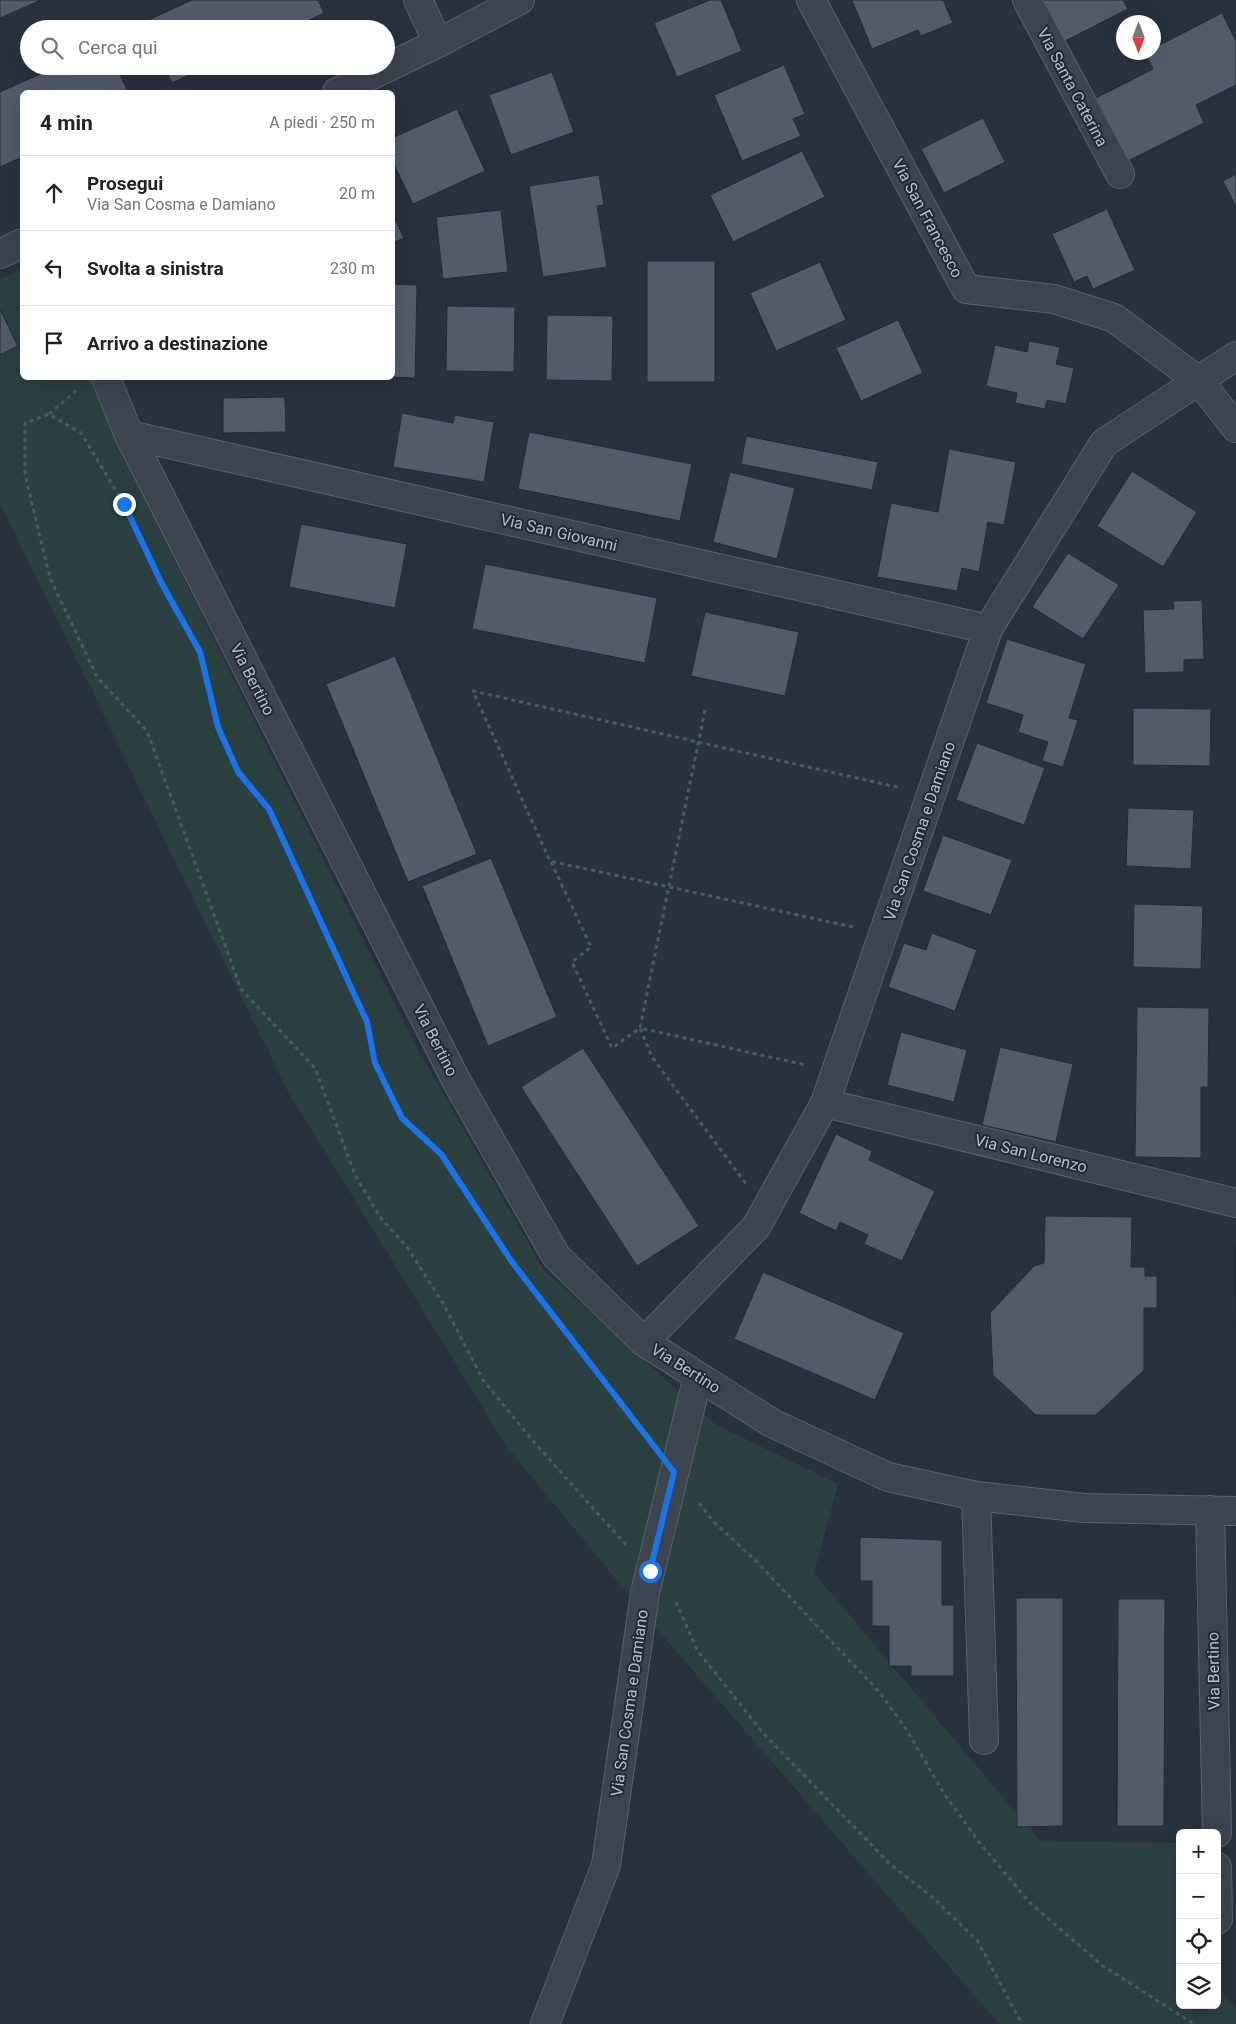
<!DOCTYPE html>
<html lang="it">
<meta charset="utf-8">
<style>
:root{--surface:#fff;--page:#f2f2f2;--text:#222;--muted:#767676;--line:#e0e0e0}
body{margin:0;font-family:Roboto,sans-serif;background:var(--page);color:var(--text)}
.controls{position:absolute;right:15px;bottom:15px;display:grid;overflow:hidden;border-radius:8px;box-shadow:0 5px 20px #0002}
.controls button{width:45px;height:45px;display:grid;place-items:center;padding:0;border:0;border-bottom:1px solid var(--line);background:var(--surface);color:var(--text);font:25px sans-serif}
.compass{position:absolute;left:1116px;top:15px;width:45px;height:45px;border-radius:50%;background:var(--surface);box-shadow:0 5px 20px #0002;rotate:180deg}
.stop{position:absolute;width:15px;height:15px;margin:-11px;border:4px solid #1a73e8;border-radius:50%;background:#fff}
.stop.end{background:#1a73e8;border-color:#fff;box-shadow:0 1px 5px #0008}
.list{margin:0;padding:0;list-style:none}
h2{display:flex;justify-content:space-between;align-items:center;height:65px;margin:0;padding:0 20px;font-size:21px}
h2 small{font-size:16px;font-weight:400;color:var(--muted)}
.list li{display:grid;grid-template-columns:32px 1fr auto;gap:15px;align-items:center;box-sizing:border-box;height:75px;padding:0 20px;border-top:1px solid var(--line)}
.list b{display:block;font-size:19px;white-space:nowrap}
.list p{margin:0;font-size:16px;white-space:nowrap;color:var(--muted)}
.list em{font-size:16px;font-style:normal;color:var(--muted)}
.icon{flex:none;width:28px;height:28px;fill:none;stroke:currentColor;stroke-width:2;stroke-linecap:round;stroke-linejoin:round}
.map{position:relative;flex:none;width:1236px;height:2024px;overflow:hidden}
.search{position:absolute;background:var(--surface);box-shadow:0 5px 20px #0002;left:20px;top:20px;width:375px;height:55px;display:flex;align-items:center;gap:12px;box-sizing:border-box;padding:0 18px;border-radius:28px;color:var(--muted);font-size:19px}
.panel{position:absolute;background:var(--surface);box-shadow:0 5px 20px #0002;left:20px;top:90px;width:375px;height:290px;border-radius:8px}
.map>svg:first-child{display:block}
.green{fill:#2b4041}
.building{fill:#515b69;stroke:#222b36}
.lines{fill:none;stroke-linecap:round;stroke-linejoin:round}
.street-casing{stroke:#59626c;stroke-width:30}
.path{stroke:#4a5c5e;stroke-width:3;stroke-dasharray:4 4;stroke-linecap:butt}
.street{stroke:#3c444f;stroke-width:28}
.route{stroke:#1a73e8;stroke-width:6}
.labels{text-anchor:middle;stroke-width:4;stroke-linejoin:round;paint-order:stroke}
.street-label{font-size:16px;fill:#b8bfc9;stroke:#202934}
</style>
<div class="map">
<svg width="1236" height="2024" viewBox="0 0 1236 2024">
<rect width="100%" height="100%" fill="#28323e"/>
<path class="green" d="M22,268V378H93L184,579L414,1042L543,1269L715,1424L838,1484L814,1573L1040,1841L1177,1843L1180,1853V2005H1217V1986L1236,2009V2024H999L657,1629L507,1447L287,1090L0,503V280Z"/>
<path class="building" d="M0,0H41L0,18Z
M192,0H318L324,13L291,29H147L144,22Z
M710,0H721L742,51L677,77L654,23Z
M852,0H943L953,23L921,36L918,30L872,49Z
M1043,0H1123L1128,9L1065,41Z
M1222,13L1236,41V85L1196,105L1204,123L1128,161L1096,98L1153,69L1145,53L1154,52V48Z
M784,65L805,114L793,119L801,136L742,161L714,95Z
M58,66H116L128,92H22V157L0,167V92Z
M164,66H209L172,83Z
M552,72L574,132L511,155L489,95Z
M457,109L485,171L413,204L392,160V138Z
M983,118L1005,162L944,193L921,149Z
M802,151L825,197L733,242L710,195Z
M1236,174V207L1223,181Z
M599,175L604,205L597,206L607,267L543,277L529,186Z
M1107,209L1135,270L1093,289L1087,276L1074,282L1052,234Z
M501,210L508,272L443,279L436,217Z
M392,213L404,238L392,243Z
M647,261H715V382H647Z
M820,262L846,320L776,351L750,293Z
M392,284L417,285L415,378L392,377Z
M447,306L515,307L514,372L446,371Z
M0,309L18,346L0,355Z
M547,315L613,316L612,381L546,380Z
M898,320L923,373L861,401L836,348Z
M1029,341L1060,347L1056,364L1074,368L1066,404L1047,400L1045,409L1015,403L1017,393L986,386L995,345L1027,352Z
M285,397L286,432L223,433V398Z
M402,413L453,423L455,415L494,422L484,482L393,467Z
M529,432L692,464L680,521L518,489Z
M746,436L878,462L872,490L741,464Z
M949,449L1016,462L1004,525L988,522L979,572L962,568L957,591L877,577L891,503L938,512Z
M1132,471L1197,512L1163,567L1097,526Z
M730,472L795,488L777,559L713,542Z
M301,524L407,544L395,608L289,587Z
M1068,553L1119,585L1083,639L1032,607Z
M485,564L657,598L645,663L472,629Z
M1202,600L1204,659L1184,660V672L1145,673L1143,610L1174,609L1173,601Z
M705,612L799,632L785,696L691,676Z
M1007,639L1086,664L1069,718L1078,720L1063,767L1042,761L1048,742L1018,732L1023,715L986,703Z
M395,656L477,854L408,882L326,684Z
M1133,708L1211,709L1210,766L1133,765Z
M977,743L1045,768L1024,825L956,800Z
M1128,808L1194,810L1191,869L1126,866Z
M943,835L1012,860L991,915L923,891Z
M491,858L557,1017L488,1046L422,886Z
M1134,904L1203,906L1201,969L1133,967Z
M932,933L977,950L955,1011L888,987L904,943L926,950Z
M1137,1007L1209,1008L1208,1087H1201V1158L1135,1157Z
M901,1032L967,1050L954,1102L887,1085Z
M1000,1047L1073,1064L1056,1142L982,1125Z
M583,1048L699,1226L637,1266L521,1087Z
M836,1134L872,1151L869,1160L935,1191L902,1261L864,1244L868,1235L840,1222L836,1231L799,1213Z
M1045,1216L1132,1217L1131,1267H1145V1276H1157V1308H1144V1370L1096,1415H1036L993,1375L990,1313L1034,1266L1044,1263Z
M1235,1246L1236,1340H1235Z
M763,1272L904,1333L875,1400L734,1339Z
M860,1537L942,1540V1605H954V1676H911V1666H889V1626H872V1581H860Z
M1016,1598H1063V1826L1017,1827Z
M1118,1599H1165L1164,1826H1117Z"/>
<g class="lines">
<g class="street-casing">
<path id="street" d="M418,0L438,43
M811,0L966,289L1054,299L1114,318L1199,381L1236,428
M1027,0L1120,174
M337,92L438,43L520,0
M0,254L22,243
M106,378L129,435L457,1082L556,1256L644,1342L772,1423L888,1477L976,1496L1084,1508L1236,1511
M129,435L988,629
M825,1103L1236,1203
M644,1342L756,1227L825,1103L988,629L1104,443L1236,356
M976,1496L984,1740
M1210,1510L1217,1833
M1217,1867L1218,1919
M545,2024L606,1865L645,1593L698,1376"/>
</g>
<path class="path" d="M49,414L77,390
M705,710L640,1028L806,1065
M551,862L591,947L572,962L612,1048L640,1028L652,1057L746,1184
M853,927L550,861L473,691L901,788
M699,1503L714,1522L755,1560L881,1694L906,1729L945,1795L979,1842L1029,1902L1103,1966L1194,2024
M626,1545L533,1441L483,1380L444,1305L407,1247L380,1217L355,1175L315,1068L241,989L147,731L97,677L50,578L25,474V423L49,414L81,433L124,504L162,584L199,653L218,727L238,772L269,809L367,1022L375,1063L402,1117L441,1154L512,1262L650,1441
M676,1602L697,1650L763,1733L890,1864L931,1896L977,1940L1022,2024"/>
<use href="#street" class="street"/>
</g>
<g class="lines">
<path class="route" d="M124,504L162,584L200,652L218,727L238,772L269,809L367,1022L375,1063L402,1118L441,1154L512,1262L674,1472L650,1571"/>
</g>
<g class="labels">
<g class="street-label">
<text transform="translate(1073 87) rotate(62)" y="6">Via Santa Caterina</text>
<text transform="translate(928 218) rotate(62)" y="6">Via San Francesco</text>
<text transform="translate(559 532) rotate(13)" y="6">Via San Giovanni</text>
<text transform="translate(253 679) rotate(63)" y="6">Via Bertino</text>
<text transform="translate(919 831) rotate(-71)" y="6">Via San Cosma e Damiano</text>
<text transform="translate(436 1040) rotate(63)" y="6">Via Bertino</text>
<text transform="translate(1031 1153) rotate(14)" y="6">Via San Lorenzo</text>
<text transform="translate(686 1368) rotate(32)" y="6">Via Bertino</text>
<text transform="translate(1213 1671) rotate(-91)" y="6">Via Bertino</text>
<text transform="translate(629 1703) rotate(-82)" y="6">Via San Cosma e Damiano</text>
</g>
</g>
</svg>
<div class="controls">
<button>+</button>
<button>−</button>
<button><svg class="icon" aria-label="locate" viewBox="0 0 24 24"><circle cx="12" cy="12" r="6"/><path d="M12 2v4M12 18v4M2 12h4M18 12h4"/></svg></button>
<button><svg class="icon" aria-label="layers" viewBox="0 0 24 24"><path d="M12 4l9 5-9 5-9-5zM3 14l9 5 9-5"/></svg></button>
</div>
<svg class="compass" viewBox="-18 -18 36 36"><path d="M0-13l5 13h-10z" fill="#e53935"/><path d="M0 13l5-13h-10z" fill="#767676"/></svg>
<div class="stop" style="left:650px;top:1571px"></div>
<div class="stop end" style="left:124px;top:504px"></div>
<div class="search"><svg class="icon" aria-label="search" viewBox="0 0 24 24"><circle cx="10" cy="10" r="6"/><path d="M15 15l6 6"/></svg>Cerca qui</div>
<section class="panel">
<h2>4 min<small>A piedi · 250 m</small></h2>
<ul class="list">
<li><svg class="icon" aria-label="ahead" viewBox="0 0 24 24"><path d="M12 20V5M6 11l6-6 6 6"/></svg><div><b>Prosegui</b><p>Via San Cosma e Damiano</p></div><em>20 m</em></li>
<li><svg class="icon" aria-label="left" viewBox="0 0 24 24"><path d="M17 20v-9H6M10 6l-5 5 5 5"/></svg><div><b>Svolta a sinistra</b></div><em>230 m</em></li>
<li><svg class="icon" aria-label="arrive" viewBox="0 0 24 24"><path d="M6 21V4h12l-3 4 3 4H6"/></svg><div><b>Arrivo a destinazione</b></div></li>
</ul>
</section>
</div>
